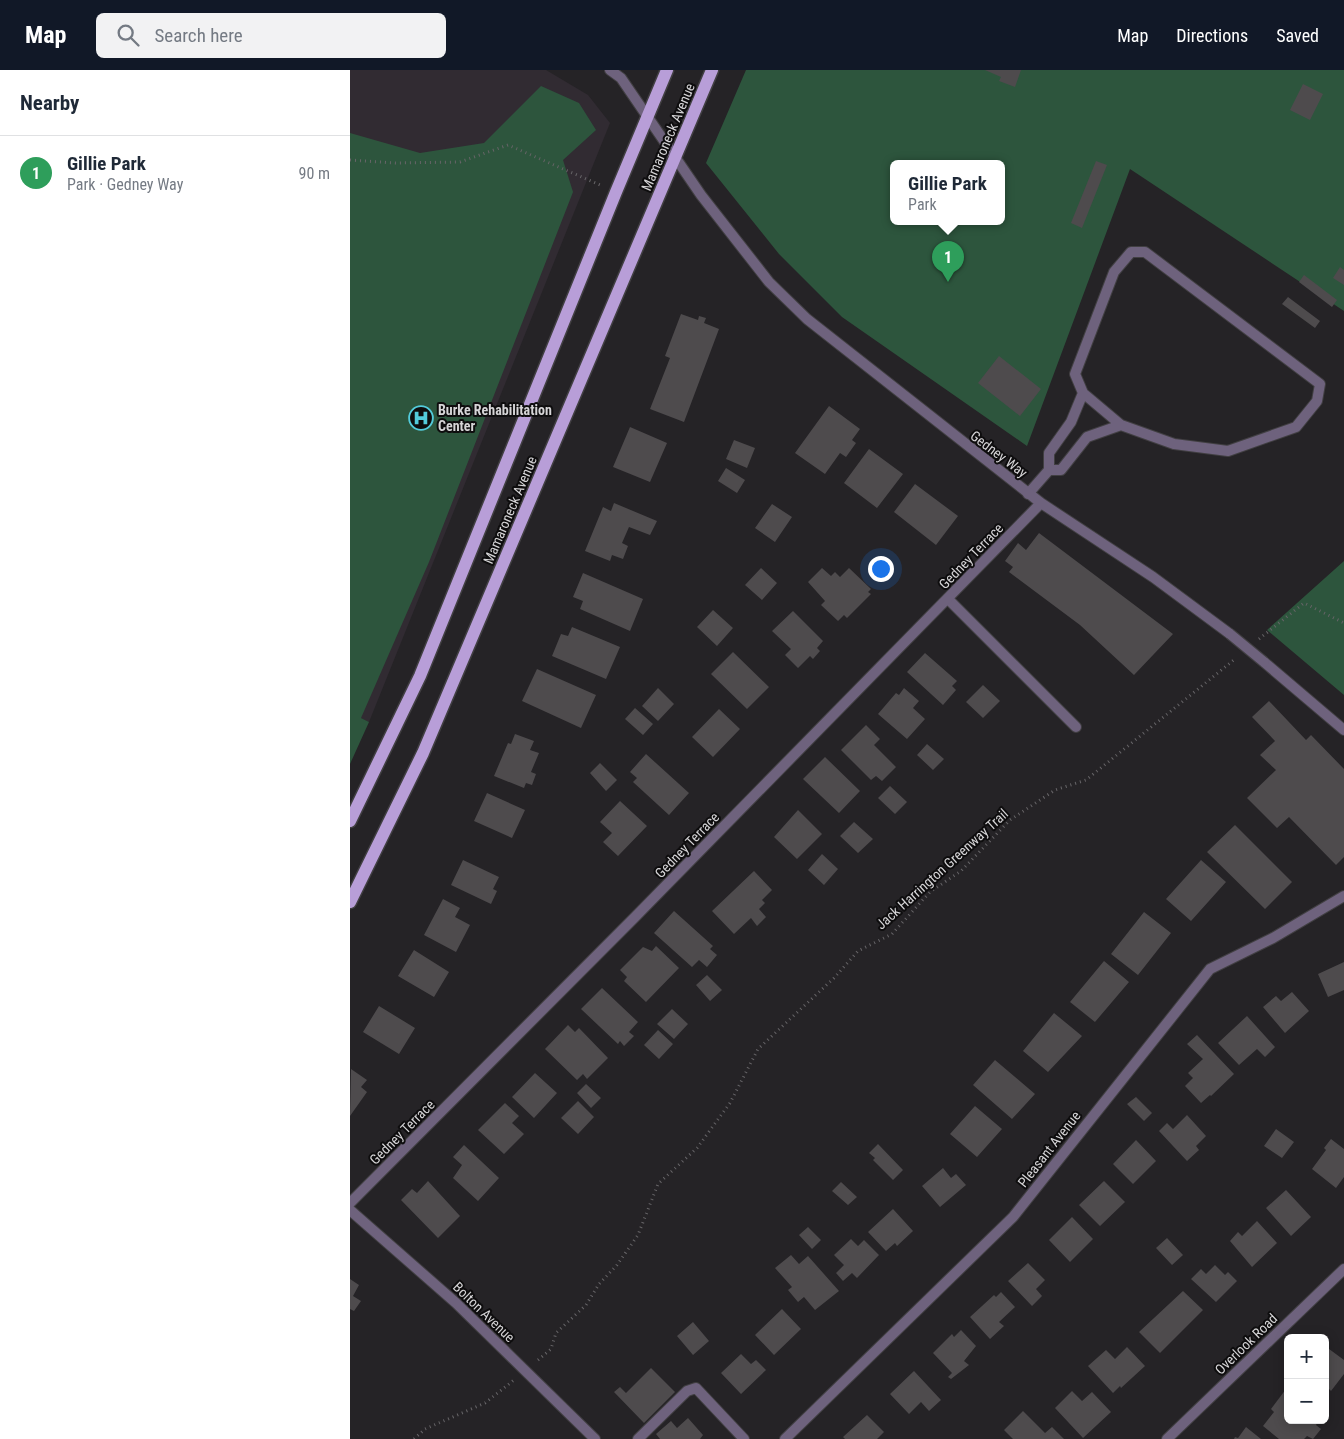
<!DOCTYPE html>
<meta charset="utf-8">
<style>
:root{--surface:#fff;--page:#f2f2f3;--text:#1f2937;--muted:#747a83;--line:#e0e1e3;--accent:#111827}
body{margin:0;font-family:"Roboto Condensed",sans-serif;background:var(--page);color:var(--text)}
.controls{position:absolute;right:15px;bottom:15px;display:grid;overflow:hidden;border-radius:8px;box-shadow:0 2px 12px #0003}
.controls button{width:45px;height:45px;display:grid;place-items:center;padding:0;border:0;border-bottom:1px solid var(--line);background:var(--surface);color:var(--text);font:25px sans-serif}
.you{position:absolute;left:530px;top:498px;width:18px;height:18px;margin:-12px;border:4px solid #fff;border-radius:50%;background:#1a73e8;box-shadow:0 0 0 8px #1a73e833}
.badge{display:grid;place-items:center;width:32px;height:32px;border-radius:50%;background:var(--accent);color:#fff;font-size:16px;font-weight:700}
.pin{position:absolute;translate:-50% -41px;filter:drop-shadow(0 1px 2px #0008)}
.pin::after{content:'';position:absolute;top:26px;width:18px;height:15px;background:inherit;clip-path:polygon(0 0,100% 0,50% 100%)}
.popup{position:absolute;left:540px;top:90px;width:115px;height:65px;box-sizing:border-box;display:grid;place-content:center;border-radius:8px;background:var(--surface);filter:drop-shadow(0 1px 4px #0005);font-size:16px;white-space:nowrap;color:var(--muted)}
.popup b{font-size:19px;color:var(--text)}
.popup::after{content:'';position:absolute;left:50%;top:100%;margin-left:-10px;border:10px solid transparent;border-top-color:var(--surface)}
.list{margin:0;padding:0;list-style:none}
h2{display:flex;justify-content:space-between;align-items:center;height:65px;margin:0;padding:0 20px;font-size:21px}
h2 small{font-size:16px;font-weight:400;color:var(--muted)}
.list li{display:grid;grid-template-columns:32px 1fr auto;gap:15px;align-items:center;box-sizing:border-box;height:75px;padding:0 20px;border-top:1px solid var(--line)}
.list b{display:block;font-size:19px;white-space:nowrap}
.list p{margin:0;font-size:16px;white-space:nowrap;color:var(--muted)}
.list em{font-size:16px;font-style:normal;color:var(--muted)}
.icon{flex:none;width:28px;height:28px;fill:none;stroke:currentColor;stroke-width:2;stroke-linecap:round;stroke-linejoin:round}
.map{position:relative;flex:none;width:994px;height:1369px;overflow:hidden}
header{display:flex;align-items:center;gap:30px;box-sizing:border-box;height:70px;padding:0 25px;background:var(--accent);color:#fff}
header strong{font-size:24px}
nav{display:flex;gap:28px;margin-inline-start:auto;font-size:18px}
.search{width:350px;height:45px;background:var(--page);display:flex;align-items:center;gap:12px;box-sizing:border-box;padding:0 18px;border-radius:8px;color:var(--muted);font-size:19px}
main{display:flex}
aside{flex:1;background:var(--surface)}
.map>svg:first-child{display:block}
.built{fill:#312b32}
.green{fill:#2d553d;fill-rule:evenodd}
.building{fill:#4e4b4d}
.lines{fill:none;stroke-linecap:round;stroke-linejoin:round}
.service-casing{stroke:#413f42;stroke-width:12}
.minor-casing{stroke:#413f42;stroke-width:12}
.primary-casing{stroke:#413f42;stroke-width:15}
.path{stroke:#676568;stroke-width:3;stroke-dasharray:1 4;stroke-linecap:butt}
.service{stroke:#6e627d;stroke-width:10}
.minor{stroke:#6e627d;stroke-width:10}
.primary{stroke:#b89ed8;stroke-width:12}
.minor-bridge-casing{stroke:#413f42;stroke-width:12;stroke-linecap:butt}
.minor-bridge{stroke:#6e627d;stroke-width:10}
.labels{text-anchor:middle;stroke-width:4;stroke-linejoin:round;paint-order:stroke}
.street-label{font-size:14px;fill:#d6d5d7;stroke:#0e0d0e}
.poi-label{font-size:14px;font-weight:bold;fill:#d6d5d7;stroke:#0e0d0e;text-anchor:start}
</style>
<header>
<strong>Map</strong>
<div class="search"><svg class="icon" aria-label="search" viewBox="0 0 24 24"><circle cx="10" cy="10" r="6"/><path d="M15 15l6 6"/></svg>Search here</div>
<nav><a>Map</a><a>Directions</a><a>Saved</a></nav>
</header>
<main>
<aside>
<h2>Nearby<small></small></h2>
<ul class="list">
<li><span class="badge" style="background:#2e9e5b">1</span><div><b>Gillie Park</b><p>Park · Gedney Way</p></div><em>90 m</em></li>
</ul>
</aside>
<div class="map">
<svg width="994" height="1369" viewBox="0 0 994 1369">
<rect width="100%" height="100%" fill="#252326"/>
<path class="built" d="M0,0H196L238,25L260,53L19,652L0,643Z"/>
<path class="green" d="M396,0H994V241L780,99L677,376L492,247L429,184L356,93ZM544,93H652V151H544Z
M191,16L229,33L246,60L213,90L223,122L79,492L11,648L19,652L0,694V63L70,83L134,73Z
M994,491V625L917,560Z"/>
<path class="building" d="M635,0H671L665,17L649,11L651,7Z
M953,14L973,24L960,50L940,40Z
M746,91L757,95L732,158L721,153Z
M990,197L994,200V215L983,208Z
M954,205L987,230L982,237L949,212Z
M938,227L970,251L965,258L932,234Z
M331,244L348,250L349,246L356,248L354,253L369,259L334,352L300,339L320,288L315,286Z
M649,286L691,319L670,346L628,313Z
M479,336L510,359L502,370L506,373L496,387L490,383L475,404L445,383Z
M280,357L317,373L300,412L263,397Z
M384,370L405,378L397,398L376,389Z
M519,379L553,404L527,438L494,413Z
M376,398L395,410L387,423L368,411Z
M565,414L608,446L586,475L544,442Z
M264,433L307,451L300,465L279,457L272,473L278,476L273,489L262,485L260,491L235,481L253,437L261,441Z
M422,434L442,447L425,472L405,458Z
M689,463L823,564L784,605L730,555L659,502L663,497L655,491L668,473L676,480Z
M411,498L427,513L412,530L395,515Z
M472,498L481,506L485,502L490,507L499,498L521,519L518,522L521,524L497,548L494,545L488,551L471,535L475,531L458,512Z
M233,503L293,529L280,561L230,539L233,531L223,527Z
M363,540L383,558L367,576L347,557Z
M443,541L473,571L467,578L470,581L463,589L460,586L448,598L435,585L441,579L422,561Z
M222,557L270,577L256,609L202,586L211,564L218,566Z
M383,582L419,617L397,639L361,604Z
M575,583L607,611L602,616L606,620L593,635L557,602Z
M187,599L246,625L231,658L172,631Z
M633,615L650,631L633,648L616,632Z
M308,618L324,634L308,651L292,636Z
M554,618L569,631L563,638L575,649L557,669L528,644L546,623L549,625Z
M919,631L956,670L961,665L994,699V787L986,795L939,747L927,758L897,728L926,700L910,685L925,671L902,647Z
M285,638L303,654L293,665L275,649Z
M369,639L390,659L363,687L342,667Z
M516,655L530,669L524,675L546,697L532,711L526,706L521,710L491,680Z
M165,664L184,671L180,680L189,683L181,702L186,704L182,715L176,713L174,718L144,706L158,673L161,674Z
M577,674L594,689L583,700L567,685Z
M296,684L339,723L319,745L283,712L287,708L280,702Z
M475,687L510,721L489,743L453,709Z
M250,693L267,710L256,721L240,703Z
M540,716L557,732L545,744L528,728Z
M137,723L175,740L162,768L124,751Z
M270,731L297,756L268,786L253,772L262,763L250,752Z
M448,740L472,764L447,789L424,767Z
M504,752L523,769L508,783L490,766Z
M885,755L942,812L915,839L857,782Z
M472,784L488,799L474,815L458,800Z
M113,790L149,807L143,819L147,821L141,834L101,815Z
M851,790L876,812L841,851L816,829Z
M404,801L422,820L412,830L415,833L409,839L416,847L407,856L401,848L384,864L362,841Z
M93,829L110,838L105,847L120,855L106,882L74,865Z
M324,841L363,876L360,879L367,885L357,897L349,890L342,897L304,863Z
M794,842L821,863L788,905L761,884Z
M306,876L329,898L296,932L274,911L277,907L270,900L293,877L302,881Z
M64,880L99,902L84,927L48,906Z
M754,891L779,912L745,952L720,932Z
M994,892V920L978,927L968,904Z
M357,905L372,920L360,931L346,915Z
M252,918L288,952L279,962L284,966L274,976L270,971L268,974L231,939Z
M942,922L959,941L935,963L913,937L926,926L931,931Z
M29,936L65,958L49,984L13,962Z
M322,939L338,954L324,969L307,954Z
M704,943L732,966L698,1002L673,981Z
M897,946L925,977L915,987L907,979L889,995L868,973Z
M218,955L225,962L229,958L258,988L237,1009L233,1004L227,1010L195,979Z
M308,960L323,974L309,989L294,975Z
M847,965L884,1004L861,1026L860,1025L851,1033L835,1016L843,1008L838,1003L853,989L837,974Z
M645,990L685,1024L662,1049L623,1015Z
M1,999L17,1010L11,1017L17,1022L0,1046Z
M185,1003L207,1023L184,1048L162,1027Z
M236,1014L251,1028L241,1038L227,1023Z
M786,1027L802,1043L794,1051L777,1034Z
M228,1031L244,1047L228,1064L211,1048Z
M155,1033L169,1046L162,1053L174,1064L154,1084L128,1060Z
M625,1036L652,1059L627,1087L600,1064Z
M837,1045L856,1066L846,1076L849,1080L837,1091L809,1061L817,1053L823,1059Z
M926,1059L944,1072L932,1088L914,1076Z
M981,1069L994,1079V1107L986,1118L962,1099L976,1080L974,1078Z
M786,1070L806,1091L783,1114L763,1094Z
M528,1074L553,1100L543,1110L523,1090L525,1088L519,1083Z
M114,1075L149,1108L128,1131L103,1108L112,1095L103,1087Z
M593,1098L601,1108L606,1104L616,1115L590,1137L572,1116Z
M78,1111L110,1146L88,1168L51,1130L62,1119L67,1123Z
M754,1111L775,1132L750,1156L729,1135Z
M491,1112L507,1127L498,1135L482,1121Z
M936,1120L961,1147L941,1166L916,1138Z
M543,1139L563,1161L547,1176L545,1173L536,1181L518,1162Z
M722,1147L743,1169L720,1192L699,1170Z
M907,1151L927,1173L902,1197L880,1171L888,1162L892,1166Z
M458,1157L471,1170L462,1179L449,1165Z
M817,1168L833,1185L822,1195L806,1178Z
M501,1169L508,1176L514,1170L529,1185L507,1208L502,1203L493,1211L486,1203L494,1195L484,1185Z
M441,1185L449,1194L458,1186L489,1221L465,1240L454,1227L448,1232L438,1220L442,1217L425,1198Z
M678,1193L695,1210L686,1219L692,1226L682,1236L658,1211Z
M865,1195L875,1205L878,1202L887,1211L866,1232L841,1209L851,1199L856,1204Z
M0,1209L9,1215L3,1226L11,1231L4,1241L0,1239Z
M833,1221L853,1240L810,1283L789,1262Z
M651,1222L665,1237L649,1252L654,1256L640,1269L620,1247L644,1225L646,1227Z
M432,1239L451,1259L424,1285L405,1265Z
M343,1252L359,1271L343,1285L327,1266Z
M611,1260L626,1276L614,1291L619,1295L601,1309L598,1307L602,1303L583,1283L602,1264L604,1267Z
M975,1276L994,1290V1304L981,1321L979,1319L975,1324Z
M777,1277L795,1296L771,1318L770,1316L763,1323L738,1296L756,1280L765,1289Z
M391,1284L401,1294L406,1290L416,1300L391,1324L371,1303Z
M301,1298L325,1322L294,1353L264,1322L270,1317L276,1323Z
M564,1301L591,1330L579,1341L571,1332L559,1344L540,1324Z
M936,1319L938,1350H969L966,1355L971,1359L963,1369L957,1366L954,1369H929L913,1356L924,1342L921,1339Z
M722,1321L732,1331L742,1322L761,1342L733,1368L705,1338Z
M673,1341L695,1363L702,1357L714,1369H663L654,1360Z
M517,1345L534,1362L527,1369H495L493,1367Z
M338,1348L353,1365L350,1369H310L306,1364L321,1351L327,1358Z
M896,1357L911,1369H884L885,1367L888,1368Z"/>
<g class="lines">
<g class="service-casing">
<path id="service" d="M781,182H795L970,314L967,331L946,357L878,381L824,374L771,355L733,323L725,304L764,202Z
M733,323L721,352L699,383V400H711L737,367L771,355
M678,424L699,400
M598,529L726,657
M288,1369L337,1321L346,1318L394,1369"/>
</g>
<g class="minor-casing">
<path id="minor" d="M260,0L271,8L351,125L419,212L457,249L691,433L803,507L880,564
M914,592L994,660
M0,1133L285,847L691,433
M0,1140L106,1233L245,1369
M435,1369L663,1147L860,899L923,868L994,826
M817,1369L994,1199"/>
</g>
<g class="primary-casing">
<path id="primary" d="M0,751L70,606L266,122L317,0
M0,832L73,683L362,0"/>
</g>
<path class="path" d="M0,90L45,93L110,92L158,75L250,115
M909,569L954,533L994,553
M188,1290L201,1279L206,1263L236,1235L249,1214L267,1195L288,1165L308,1114L347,1078L380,1033L408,979L484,908L508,881L542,864L580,822L611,801L660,750L705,720L736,710L885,589
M64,1369L75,1359L135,1333L164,1310"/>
<use href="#service" class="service"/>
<use href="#minor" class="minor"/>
<use href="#primary" class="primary"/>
<g class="minor-bridge-casing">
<path id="minor-bridge" d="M880,564L914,592"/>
</g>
<use href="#minor-bridge" class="minor-bridge"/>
</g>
<defs>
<g id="hospital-ring" transform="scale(1.25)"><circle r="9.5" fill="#0e0d0e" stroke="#53cbdb" stroke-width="1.5"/><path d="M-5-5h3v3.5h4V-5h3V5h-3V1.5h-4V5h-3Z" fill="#53cbdb"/></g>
</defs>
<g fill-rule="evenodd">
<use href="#hospital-ring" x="71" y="348"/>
</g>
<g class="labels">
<g class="street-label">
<text transform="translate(318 67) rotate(-67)" y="5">Mamaroneck Avenue</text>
<text transform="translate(649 384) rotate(37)" y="5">Gedney Way</text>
<text transform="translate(160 440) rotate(-67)" y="5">Mamaroneck Avenue</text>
<text transform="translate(621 486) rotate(-46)" y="5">Gedney Terrace</text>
<text transform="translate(337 775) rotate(-46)" y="5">Gedney Terrace</text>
<text transform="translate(592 799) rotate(-42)" y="5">Jack Harrington Greenway Trail</text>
<text transform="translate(52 1062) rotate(-45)" y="5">Gedney Terrace</text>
<text transform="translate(699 1079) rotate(-52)" y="5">Pleasant Avenue</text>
<text transform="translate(134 1242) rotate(44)" y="5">Bolton Avenue</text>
<text transform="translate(896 1274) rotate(-44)" y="5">Overlook Road</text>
</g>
<g class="poi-label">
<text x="88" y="345">Burke Rehabilitation<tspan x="88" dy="16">Center</tspan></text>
</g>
</g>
</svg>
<div class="controls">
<button>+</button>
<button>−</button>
</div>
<div class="you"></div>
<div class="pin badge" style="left:598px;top:212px;background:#2e9e5b">1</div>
<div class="popup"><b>Gillie Park</b>Park</div>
</div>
</main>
